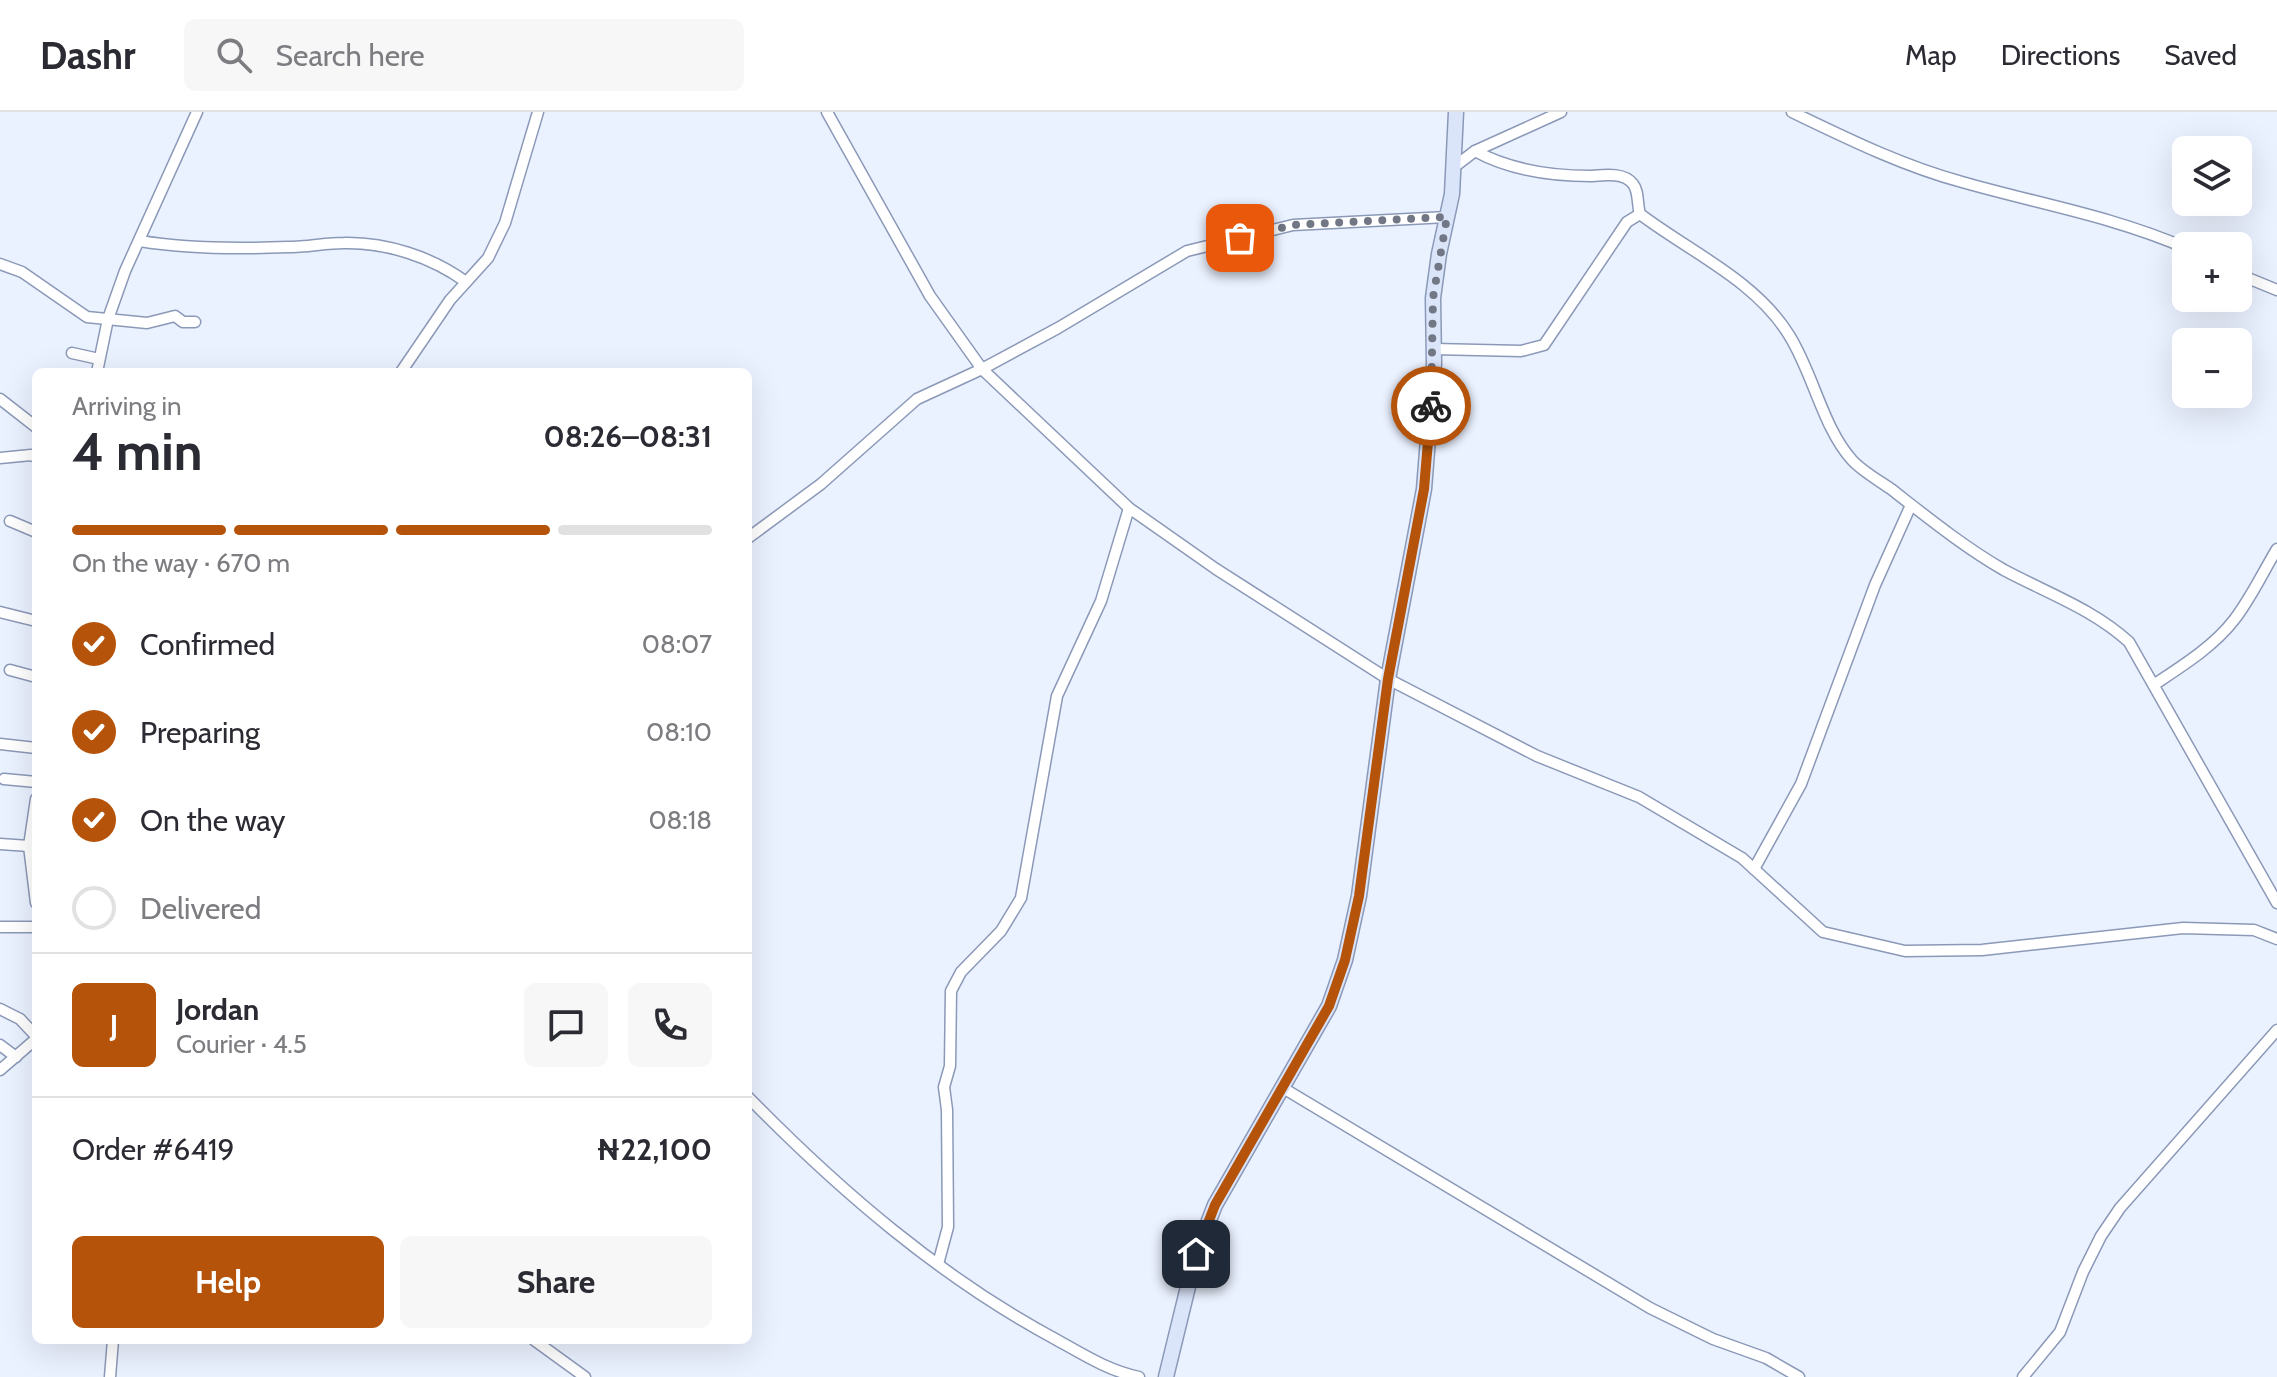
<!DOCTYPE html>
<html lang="en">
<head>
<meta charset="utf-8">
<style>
	:root { --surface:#fff; --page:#f7f7f7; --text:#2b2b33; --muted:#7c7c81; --line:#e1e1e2; --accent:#b45309 }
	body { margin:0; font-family:Cabin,sans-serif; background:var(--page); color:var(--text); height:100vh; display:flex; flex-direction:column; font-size:30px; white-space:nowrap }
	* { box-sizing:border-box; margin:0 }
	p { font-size:26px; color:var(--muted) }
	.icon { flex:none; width:44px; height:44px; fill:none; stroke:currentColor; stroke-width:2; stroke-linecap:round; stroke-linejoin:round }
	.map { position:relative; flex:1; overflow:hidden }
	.sheet { position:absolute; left:32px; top:256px; width:720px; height:976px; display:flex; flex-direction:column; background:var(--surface); border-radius:12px; box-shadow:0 8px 32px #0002 }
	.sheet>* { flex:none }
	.buttons { position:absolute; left:2172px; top:24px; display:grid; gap:16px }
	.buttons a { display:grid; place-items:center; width:80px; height:80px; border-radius:12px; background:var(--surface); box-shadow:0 8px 32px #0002; font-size:40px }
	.pin { position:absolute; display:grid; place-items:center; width:68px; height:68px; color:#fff; margin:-34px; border-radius:16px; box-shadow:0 4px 12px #0006 }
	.courier { position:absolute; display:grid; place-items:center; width:80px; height:80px; margin:-40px; border:6px solid #b45309; border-radius:50%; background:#fff; color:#222; box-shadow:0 2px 10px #0007 }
	.head em { font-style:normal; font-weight:700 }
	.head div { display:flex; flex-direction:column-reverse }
	.head { display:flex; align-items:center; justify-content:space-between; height:136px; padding:0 40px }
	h1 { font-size:52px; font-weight:700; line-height:60px }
	.bar { display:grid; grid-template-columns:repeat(4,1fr); gap:12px 8px; align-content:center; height:96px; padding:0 40px }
	.bar i { height:10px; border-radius:6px; background:var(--line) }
	.bar .selected { background:var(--accent) }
	.bar p { grid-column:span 4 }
	.line { display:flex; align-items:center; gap:20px; padding:0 40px; border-top:2px solid var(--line) }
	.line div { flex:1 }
	.round { display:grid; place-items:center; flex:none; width:84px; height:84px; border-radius:12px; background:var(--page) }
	ol { padding:0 40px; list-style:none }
	li { display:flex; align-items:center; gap:24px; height:88px }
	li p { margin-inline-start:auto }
	li .icon { padding:8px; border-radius:50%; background:var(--accent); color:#fff; stroke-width:4 }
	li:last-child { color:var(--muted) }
	li i { width:44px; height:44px; border:4px solid var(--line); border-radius:50% }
	.button { display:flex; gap:16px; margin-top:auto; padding:16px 40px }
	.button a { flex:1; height:92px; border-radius:12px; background:var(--accent); color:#fff; font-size:32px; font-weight:700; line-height:92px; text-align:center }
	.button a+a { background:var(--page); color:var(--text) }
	header { display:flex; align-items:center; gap:48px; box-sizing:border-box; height:112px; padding:0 40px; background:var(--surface); border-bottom:2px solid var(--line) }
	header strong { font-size:38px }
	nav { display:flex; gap:44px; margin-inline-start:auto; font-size:28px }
	.search { width:560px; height:72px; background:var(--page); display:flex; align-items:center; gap:20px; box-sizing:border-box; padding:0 28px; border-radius:12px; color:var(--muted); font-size:30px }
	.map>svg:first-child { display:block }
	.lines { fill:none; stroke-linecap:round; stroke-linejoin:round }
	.street-casing { stroke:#8b99b8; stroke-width:13 }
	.secondary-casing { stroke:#8b99b8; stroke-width:17 }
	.street { stroke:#fff; stroke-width:10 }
	.secondary { stroke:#dbe5fa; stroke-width:14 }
	.done { stroke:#717784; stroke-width:8; stroke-dasharray:0 14.4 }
	.route { stroke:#b45309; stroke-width:10 }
</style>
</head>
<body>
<header>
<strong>Dashr</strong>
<div class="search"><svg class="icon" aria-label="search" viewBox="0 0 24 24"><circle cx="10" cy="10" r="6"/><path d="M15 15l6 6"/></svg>Search here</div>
<nav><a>Map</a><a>Directions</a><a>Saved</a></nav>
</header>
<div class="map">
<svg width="2277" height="1265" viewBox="0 0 2277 1265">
	<rect width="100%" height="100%" fill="#ebf2ff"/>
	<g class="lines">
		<g class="street-casing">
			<g id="street">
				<polyline points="827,0 930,184 982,257 1129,396 1216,457 1388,567 1537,644 1639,685 1742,746 1823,820 1905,839 1982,838 2183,816 2254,818 2277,827"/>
				<path d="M 1792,0 C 1848,27 1903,54 1962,70 C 2039,92 2112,104 2186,136"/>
				<path d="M 1475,39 C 1510,58 1552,64 1591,64 C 1604,63 1624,60 1633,72 C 1639,79 1637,93 1640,102 C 1690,140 1755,168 1789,223 C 1813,261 1823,316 1852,348 C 1862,359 1878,368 1891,377 C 1927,405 1964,435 2004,458 C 2047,481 2093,497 2129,530 L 2277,791"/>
				<polyline points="1454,55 1475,39 1561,0"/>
				<path d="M 140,129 C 188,137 239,137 288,135 C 307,135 326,131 344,131 C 386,130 432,145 466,170"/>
				<polyline points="0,152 22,160 87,205 147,211 175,204 183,210 195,210"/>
				<polyline points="2238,162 2277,178"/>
				<polyline points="1434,237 1521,239 1544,233 1627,110 1640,102"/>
				<polyline points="72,241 99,247"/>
				<polyline points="97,260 108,207 125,159 197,0"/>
				<polyline points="401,260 450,188 488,146 505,111 538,0"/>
				<polyline points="0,287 36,315"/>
				<polyline points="0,346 31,343 36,345"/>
				<polyline points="10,409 36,420"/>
				<polyline points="748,426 821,372 917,287 982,257 1058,216 1187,139 1293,113 1447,105"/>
				<polyline points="0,500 36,509"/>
				<polyline points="10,558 36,565"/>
				<path d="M 2155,572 C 2182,554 2213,535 2234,508 C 2251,486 2263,460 2277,437"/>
				<polyline points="0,632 36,636"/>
				<polyline points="4,667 36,670"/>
				<polyline points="36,687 29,734 36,791"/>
				<polyline points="0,732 29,734"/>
				<polyline points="1754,757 1801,672 1875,473 1911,393"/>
				<polyline points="0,815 36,815"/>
				<polyline points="0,897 20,907 36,924"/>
				<polyline points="0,933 16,945"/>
				<polyline points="0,958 36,927"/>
				<polyline points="1283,976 1650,1196 1713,1227 1766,1246 1799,1265"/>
				<path d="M 748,985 C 839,1078 941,1166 1057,1228 C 1084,1243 1109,1259 1139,1265"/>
				<polyline points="938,1152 948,1115 947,998 944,975 950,954 951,879 961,860 1001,819 1021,786 1057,584 1101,489 1129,396"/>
				<polyline points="534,1228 585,1265"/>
				<polyline points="110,1265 113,1228"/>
				<polyline points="2023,1265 2060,1220 2083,1160 2101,1124 2120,1096 2277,918"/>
			</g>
		</g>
		<g class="secondary-casing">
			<polyline id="secondary" points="1166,1265 1196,1142 1215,1093 1329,894 1345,848 1359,784 1388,567 1424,377 1434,252 1433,186 1439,142 1452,82 1456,0"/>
		</g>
		<use href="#street" class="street"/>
		<use href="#secondary" class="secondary"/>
	</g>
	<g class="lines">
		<polyline class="done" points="1240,126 1293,113 1447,105 1433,186 1431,294"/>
		<polyline class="route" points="1196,1142 1215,1093 1329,894 1345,848 1359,784 1388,567 1424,377 1431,294"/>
	</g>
</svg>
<div class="buttons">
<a><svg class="icon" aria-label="layers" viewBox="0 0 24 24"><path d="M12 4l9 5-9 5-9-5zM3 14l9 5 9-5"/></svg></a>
<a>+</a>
<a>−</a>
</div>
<div class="pin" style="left:1240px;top:126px;background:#ea580c"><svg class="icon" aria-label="bag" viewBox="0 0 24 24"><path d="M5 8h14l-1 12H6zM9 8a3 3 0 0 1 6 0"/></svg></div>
<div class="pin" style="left:1196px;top:1142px;background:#1f2937"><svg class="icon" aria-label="home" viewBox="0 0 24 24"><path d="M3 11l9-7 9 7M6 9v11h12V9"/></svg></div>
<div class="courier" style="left:1431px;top:294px"><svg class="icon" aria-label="bike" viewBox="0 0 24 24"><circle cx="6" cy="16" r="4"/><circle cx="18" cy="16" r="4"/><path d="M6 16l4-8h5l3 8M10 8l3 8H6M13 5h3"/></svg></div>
<section class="sheet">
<div class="head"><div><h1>4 min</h1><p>Arriving in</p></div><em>08:26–08:31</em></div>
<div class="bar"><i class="selected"></i><i class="selected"></i><i class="selected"></i><i></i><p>On the way · 670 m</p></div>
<ol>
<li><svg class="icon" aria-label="check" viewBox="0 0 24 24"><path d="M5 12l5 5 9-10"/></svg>Confirmed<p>08:07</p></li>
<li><svg class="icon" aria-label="check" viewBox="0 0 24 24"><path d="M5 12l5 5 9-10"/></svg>Preparing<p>08:10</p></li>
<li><svg class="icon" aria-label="check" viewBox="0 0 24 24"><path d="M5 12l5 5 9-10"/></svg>On the way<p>08:18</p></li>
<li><i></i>Delivered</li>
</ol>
<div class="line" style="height:144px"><b class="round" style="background:var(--accent);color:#fff">J</b><div><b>Jordan</b><p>Courier · 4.5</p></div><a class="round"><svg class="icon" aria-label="chat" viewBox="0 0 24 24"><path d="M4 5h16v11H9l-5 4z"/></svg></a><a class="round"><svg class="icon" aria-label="phone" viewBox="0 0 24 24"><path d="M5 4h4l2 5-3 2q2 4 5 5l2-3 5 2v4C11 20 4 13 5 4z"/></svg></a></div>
<div class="line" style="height:104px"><div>Order #6419</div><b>₦22,100</b></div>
<div class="button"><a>Help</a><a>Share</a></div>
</section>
</div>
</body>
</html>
